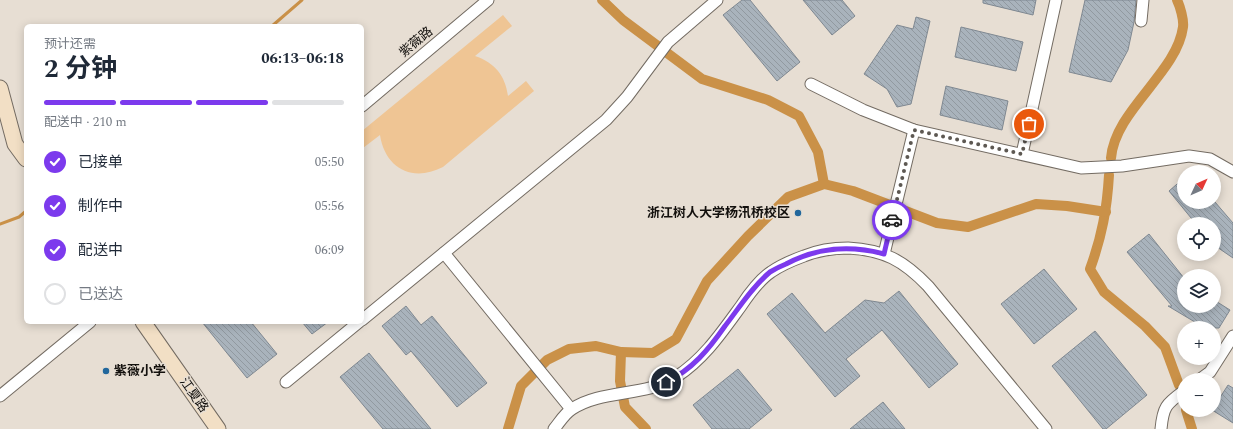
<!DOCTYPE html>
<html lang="zh">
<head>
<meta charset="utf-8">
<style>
	:root { --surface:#fff; --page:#f2f2f3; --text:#1f2937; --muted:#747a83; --line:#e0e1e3; --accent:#7c3aed }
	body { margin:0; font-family:Spectral,"Noto Sans SC",serif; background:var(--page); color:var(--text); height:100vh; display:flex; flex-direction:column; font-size:15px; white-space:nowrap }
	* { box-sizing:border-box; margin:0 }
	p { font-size:13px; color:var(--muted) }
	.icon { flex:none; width:22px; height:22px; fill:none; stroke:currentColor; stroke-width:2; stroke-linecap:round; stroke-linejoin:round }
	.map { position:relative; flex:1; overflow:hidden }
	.drawer { position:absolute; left:24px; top:24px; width:340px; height:300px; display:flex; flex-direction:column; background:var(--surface); border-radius:6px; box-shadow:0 2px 10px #0003 }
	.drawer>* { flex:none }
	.needle { width:26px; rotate:46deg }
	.tools { position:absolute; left:1177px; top:165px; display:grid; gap:8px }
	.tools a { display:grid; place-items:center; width:44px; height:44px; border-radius:50%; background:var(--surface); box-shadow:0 2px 10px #0003; font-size:20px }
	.pin { position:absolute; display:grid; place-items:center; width:34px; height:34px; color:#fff; margin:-17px; border:2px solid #fff; border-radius:50%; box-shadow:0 1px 4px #0007 }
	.courier { position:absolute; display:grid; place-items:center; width:40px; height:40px; margin:-20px; border:3px solid #7c3aed; border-radius:50%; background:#fff; color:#222; box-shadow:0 1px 5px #0007 }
	.overview em { font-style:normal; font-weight:700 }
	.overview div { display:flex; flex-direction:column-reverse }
	.overview { display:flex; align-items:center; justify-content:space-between; height:68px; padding:0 20px }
	h1 { font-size:26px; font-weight:700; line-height:30px }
	.bar { display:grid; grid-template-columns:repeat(4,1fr); gap:6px 4px; align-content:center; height:48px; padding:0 20px }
	.bar i { height:5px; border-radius:3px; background:var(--line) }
	.bar .active { background:var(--accent) }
	.bar p { grid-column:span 4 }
	ol { padding:0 20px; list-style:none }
	li { display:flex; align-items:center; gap:12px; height:44px }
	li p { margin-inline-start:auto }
	li .icon { padding:4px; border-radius:50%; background:var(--accent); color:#fff; stroke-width:4 }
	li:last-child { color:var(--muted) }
	li i { width:22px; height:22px; border:2px solid var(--line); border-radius:50% }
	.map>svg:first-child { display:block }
	.green { fill:#efc594 }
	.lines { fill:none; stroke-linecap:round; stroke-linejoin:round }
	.stream { stroke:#ca9148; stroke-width:3 }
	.canal { stroke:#ca9148; stroke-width:10 }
	.building { fill:url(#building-back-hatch); stroke:#7f8891 }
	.street-casing { stroke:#736b62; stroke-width:13 }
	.secondary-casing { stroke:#736b62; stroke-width:17 }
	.street { stroke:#fff; stroke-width:11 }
	.secondary { stroke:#f2dfc5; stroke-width:15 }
	.done { stroke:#5d5852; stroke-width:4; stroke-dasharray:0 7.2 }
	.route { stroke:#7c3aed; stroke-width:5 }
	.poi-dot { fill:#22679c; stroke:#e7ded3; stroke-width:1.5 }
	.labels { text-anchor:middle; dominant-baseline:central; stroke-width:3; stroke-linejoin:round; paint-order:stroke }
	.street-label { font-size:13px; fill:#13100d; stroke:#e7ded3 }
	.poi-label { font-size:13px; font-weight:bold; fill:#13100d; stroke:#e7ded3; text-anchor:end }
</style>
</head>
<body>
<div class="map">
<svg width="1233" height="429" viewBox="0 0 1233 429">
	<defs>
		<pattern id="building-back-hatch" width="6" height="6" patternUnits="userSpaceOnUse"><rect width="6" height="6" fill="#a9b3bc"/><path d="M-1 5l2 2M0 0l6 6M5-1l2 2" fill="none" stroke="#9199a0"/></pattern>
	</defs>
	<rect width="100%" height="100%" fill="#e7ded3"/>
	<path class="green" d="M 503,15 L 512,26 L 475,56 C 495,63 505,75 508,96 L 526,81 L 534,91 L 443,167 C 412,183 385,168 380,135 L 363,148 L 362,131 Z"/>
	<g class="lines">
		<g class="stream">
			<polyline points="272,26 302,0"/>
			<polyline points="0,224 19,217 26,211"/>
		</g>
		<g class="canal">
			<polyline points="602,0 623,20 702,79 768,100 799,116 818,152 824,184"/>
			<path d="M 1111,158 C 1115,110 1177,73 1183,27 C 1184,20 1180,6 1177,0"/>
			<path d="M 1109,175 C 1107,209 1102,236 1090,269 L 1104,292 L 1145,326 L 1165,347 L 1179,385"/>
			<polyline points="621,352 620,381 625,407 646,429"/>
			<polyline points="1184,401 1184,402"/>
			<polyline points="1186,410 1192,429"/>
			<polyline points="508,429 521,386 547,360 569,349 596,346 621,352 653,353 676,339 707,281 748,236 788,197 824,184 853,191 937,223 968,227 1036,204 1067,206 1106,212"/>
		</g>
	</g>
	<g class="building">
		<polygon points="742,0 750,0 800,62 777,81 723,15"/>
		<polygon points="803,0 842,0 855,16 832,35"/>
		<polygon points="983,0 1036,0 1033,15 983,3"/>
		<polygon points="1085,0 1136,0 1134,22 1128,50 1111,82 1069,72"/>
		<polygon points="916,17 930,21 911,104 897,107 887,89 864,74 897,25 913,29"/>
		<polygon points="961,27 1023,42 1016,71 955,57"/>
		<polygon points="946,86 1008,101 1002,130 940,115"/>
		<polygon points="1184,178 1184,202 1215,202 1233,223 1233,258 1214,245 1214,224 1196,224 1169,191"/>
		<polygon points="1149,234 1184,278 1184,306 1214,306 1214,300 1230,310 1219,328 1205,328 1168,306 1172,306 1127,252"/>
		<polygon points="1044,269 1077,309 1034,344 1001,304"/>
		<polygon points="899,291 958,364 929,388 882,330 846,359 860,376 835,397 767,314 792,293 825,333 865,300 884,303"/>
		<polygon points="406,306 421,325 432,316 487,383 457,407 411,351 406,355 382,326"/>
		<polygon points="202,322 251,322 277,354 247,378"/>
		<polygon points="302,322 328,322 312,334"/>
		<polygon points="1095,331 1147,395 1106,429 1103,429 1052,366"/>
		<polygon points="369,353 431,429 383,429 340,377"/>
		<polygon points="738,369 772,410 749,429 712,429 693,405"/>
		<polygon points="1228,385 1233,388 1233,423 1212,410"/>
		<polygon points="883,402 905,429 850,429"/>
	</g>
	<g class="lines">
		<g class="street-casing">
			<g id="street">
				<polyline points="1141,21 1143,0"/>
				<polyline points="811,84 863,110 914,130 1081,168 1122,166 1189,156 1210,159 1233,172"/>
				<polyline points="362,106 488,0"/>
				<polyline points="1022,154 1056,0"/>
				<polyline points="444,253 571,409"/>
				<polyline points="884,254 914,130"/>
				<polyline points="362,320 606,120 627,97 668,42 717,0"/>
				<polyline points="1199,380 1210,372 1233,336"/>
				<polyline points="286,382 359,322"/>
				<polyline points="0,396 90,322"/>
				<path d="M 554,429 C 559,423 565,413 572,409 C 602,389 646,397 676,377 C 704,359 722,332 741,306 C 749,294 759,280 771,272 C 781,265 793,260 804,256 C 819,250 832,248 848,248 C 884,250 903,260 928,286 L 1046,429"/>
				<path d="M 1161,429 C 1163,407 1166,404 1184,391"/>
			</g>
		</g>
		<g class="secondary-casing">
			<g id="secondary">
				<polyline points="0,88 15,144 26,159"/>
				<polyline points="143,322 218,429"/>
			</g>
		</g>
		<use href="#street" class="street"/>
		<use href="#secondary" class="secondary"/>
	</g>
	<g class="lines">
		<polyline class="done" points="892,220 914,130 1022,154 1029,124"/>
		<path class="route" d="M 666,382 C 692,370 709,349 725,326 C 739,308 752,287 770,272 C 775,269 781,266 786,264 C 818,247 850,245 884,254 L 892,220"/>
	</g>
	<g class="poi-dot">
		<circle cx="798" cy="213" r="4"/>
		<circle cx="106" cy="371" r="4"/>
	</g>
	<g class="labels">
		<g class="street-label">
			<text transform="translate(416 42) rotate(-40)">紫薇路</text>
			<text transform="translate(194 395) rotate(55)">江夏路</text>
		</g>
		<g class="poi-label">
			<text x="790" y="213">浙江树人大学杨汛桥校区</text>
			<text x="114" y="371" text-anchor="start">紫薇小学</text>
		</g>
	</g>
</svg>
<div class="tools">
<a><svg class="needle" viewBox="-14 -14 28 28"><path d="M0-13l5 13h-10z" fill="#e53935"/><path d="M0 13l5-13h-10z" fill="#747a83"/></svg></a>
<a><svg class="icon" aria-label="locate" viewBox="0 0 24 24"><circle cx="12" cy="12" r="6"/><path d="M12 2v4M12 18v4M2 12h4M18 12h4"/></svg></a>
<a><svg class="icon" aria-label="layers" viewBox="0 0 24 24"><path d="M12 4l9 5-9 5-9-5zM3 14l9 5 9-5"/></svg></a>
<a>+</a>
<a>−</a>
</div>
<div class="pin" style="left:1029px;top:124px;background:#ea580c"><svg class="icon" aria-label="bag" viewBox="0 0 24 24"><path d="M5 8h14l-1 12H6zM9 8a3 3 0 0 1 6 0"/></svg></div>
<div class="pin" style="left:666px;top:382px;background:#1f2937"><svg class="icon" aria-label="home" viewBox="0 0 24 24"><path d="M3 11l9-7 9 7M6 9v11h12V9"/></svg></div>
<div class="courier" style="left:892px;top:220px"><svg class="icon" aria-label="car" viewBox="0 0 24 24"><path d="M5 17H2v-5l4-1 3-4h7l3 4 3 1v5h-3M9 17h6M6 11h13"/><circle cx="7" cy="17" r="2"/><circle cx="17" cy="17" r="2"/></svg></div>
<section class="drawer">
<div class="overview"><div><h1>2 分钟</h1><p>预计还需</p></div><em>06:13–06:18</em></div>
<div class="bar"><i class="active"></i><i class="active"></i><i class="active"></i><i></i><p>配送中 · 210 m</p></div>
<ol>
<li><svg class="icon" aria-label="check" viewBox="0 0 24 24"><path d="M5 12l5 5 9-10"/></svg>已接单<p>05:50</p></li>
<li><svg class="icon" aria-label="check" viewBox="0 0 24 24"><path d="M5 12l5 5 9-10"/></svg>制作中<p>05:56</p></li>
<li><svg class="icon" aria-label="check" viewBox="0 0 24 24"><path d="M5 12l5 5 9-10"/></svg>配送中<p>06:09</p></li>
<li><i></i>已送达</li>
</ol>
</section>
</div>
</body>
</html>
